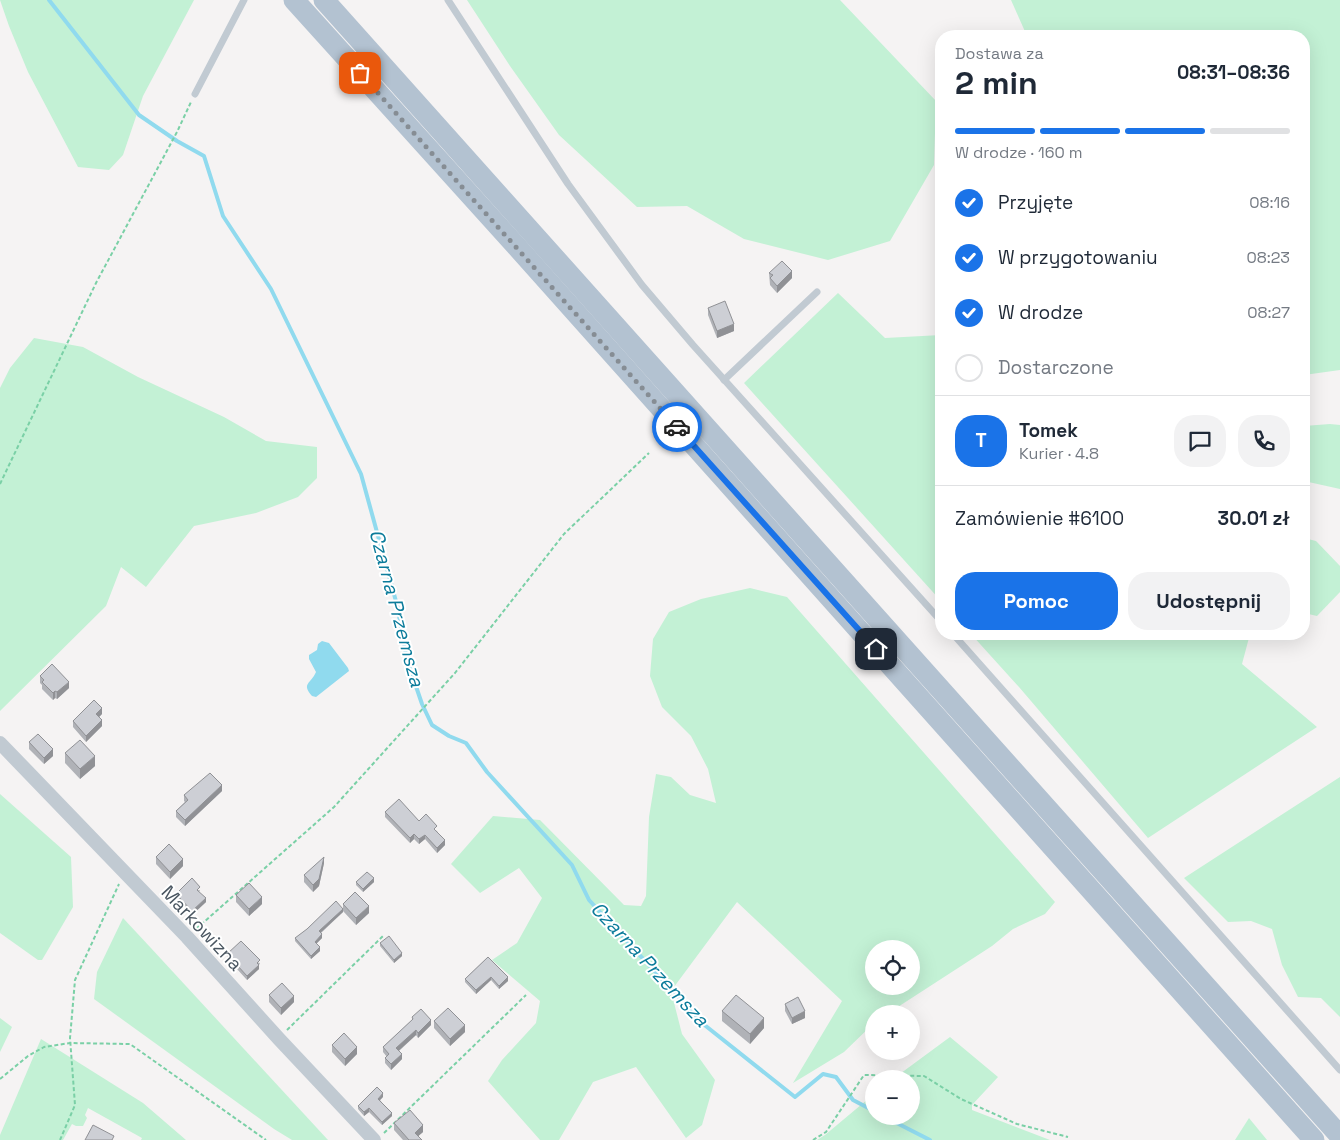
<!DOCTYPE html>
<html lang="pl">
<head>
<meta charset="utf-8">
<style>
	:root { --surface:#fff; --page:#f2f2f3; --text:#1f2937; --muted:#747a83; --line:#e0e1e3; --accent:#1a73e8 }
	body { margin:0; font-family:"Space Grotesk",sans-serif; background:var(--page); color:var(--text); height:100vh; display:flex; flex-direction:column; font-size:19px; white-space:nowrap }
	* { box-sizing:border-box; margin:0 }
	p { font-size:16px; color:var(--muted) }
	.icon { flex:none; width:28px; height:28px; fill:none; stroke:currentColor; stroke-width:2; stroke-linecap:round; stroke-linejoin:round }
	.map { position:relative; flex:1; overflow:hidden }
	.details { position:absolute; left:935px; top:30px; width:375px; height:610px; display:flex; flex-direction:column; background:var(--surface); border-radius:20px; box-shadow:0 5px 20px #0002 }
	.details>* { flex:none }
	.fabs { position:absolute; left:865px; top:940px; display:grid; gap:10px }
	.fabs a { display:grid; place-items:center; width:55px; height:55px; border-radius:50%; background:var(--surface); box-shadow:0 5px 20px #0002; font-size:25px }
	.pin { position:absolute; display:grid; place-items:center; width:42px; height:42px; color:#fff; margin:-21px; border-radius:10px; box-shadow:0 2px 8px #0006 }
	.courier { position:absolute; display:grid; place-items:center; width:50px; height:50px; margin:-25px; border:4px solid #1a73e8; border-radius:50%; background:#fff; color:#222; box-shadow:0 1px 6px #0007 }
	.overview em { font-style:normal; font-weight:600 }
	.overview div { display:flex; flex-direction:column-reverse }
	.overview { display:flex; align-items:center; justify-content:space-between; height:85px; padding:0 20px }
	h1 { font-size:32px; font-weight:600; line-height:38px }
	.bar { display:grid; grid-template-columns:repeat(4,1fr); gap:8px 5px; align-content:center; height:60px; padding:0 20px }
	.bar i { height:6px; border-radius:4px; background:var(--line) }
	.bar .active { background:var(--accent) }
	.bar p { grid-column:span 4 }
	.line { display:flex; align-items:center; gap:12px; padding:0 20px; border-top:1px solid var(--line) }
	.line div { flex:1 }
	.round { display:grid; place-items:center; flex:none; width:52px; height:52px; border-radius:20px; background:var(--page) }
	ol { padding:0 20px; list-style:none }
	li { display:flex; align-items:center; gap:15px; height:55px }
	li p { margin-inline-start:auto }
	li .icon { padding:5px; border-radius:50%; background:var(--accent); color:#fff; stroke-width:4 }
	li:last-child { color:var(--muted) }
	li i { width:28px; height:28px; border:2px solid var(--line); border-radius:50% }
	.primary-button { display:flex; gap:10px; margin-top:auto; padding:10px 20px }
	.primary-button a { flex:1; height:58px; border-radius:20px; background:var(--accent); color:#fff; font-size:20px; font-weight:600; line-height:58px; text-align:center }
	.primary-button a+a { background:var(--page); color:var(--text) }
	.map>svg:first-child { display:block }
	.green { fill:#c3f1d5; fill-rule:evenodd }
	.water { fill:#90daee }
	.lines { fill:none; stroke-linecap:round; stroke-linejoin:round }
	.stream { stroke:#90daee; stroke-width:4 }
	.path { stroke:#7ad0a6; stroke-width:2; stroke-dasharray:4 2.5; stroke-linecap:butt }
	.lane { stroke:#c1cad2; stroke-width:7 }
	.street { stroke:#c1cad2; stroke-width:14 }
	.primary { stroke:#b3c2d1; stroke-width:21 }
	.wall { fill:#b0b2b7 }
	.shaded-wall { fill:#909195 }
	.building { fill:#cdcfd5; stroke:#909195 }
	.done { stroke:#868d94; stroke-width:5; stroke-dasharray:0 9 }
	.route { stroke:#1a73e8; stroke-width:6 }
	.labels { text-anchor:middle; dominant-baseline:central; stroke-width:4; stroke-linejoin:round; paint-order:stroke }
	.street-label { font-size:19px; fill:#4a5661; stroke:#fff }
	.water-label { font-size:20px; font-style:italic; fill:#0c7c9b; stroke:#fff }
</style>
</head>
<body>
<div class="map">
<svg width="1340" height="1140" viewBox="0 0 1340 1140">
	<rect width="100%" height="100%" fill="#f5f3f3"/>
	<g class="green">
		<polygon points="0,0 194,0 143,96 123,155 109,170 78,167 28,72 9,26"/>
		<polygon points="467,0 840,0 936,101 934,165 890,241 828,260 744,239 687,206 637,207 559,135 510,66"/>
		<polygon points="1011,0 1340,0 1340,370 1304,375 1304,36 1027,36"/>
		<polygon points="838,293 885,338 941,335 941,601 744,383"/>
		<polygon points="34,338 83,347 138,377 224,417 266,441 317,447 317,478 298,497 256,513 194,526 146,587 121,567 106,606 0,711 0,388 10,368"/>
		<polygon points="1330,424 1340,425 1340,489 1304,481 1304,426"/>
		<polygon points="1304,538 1316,541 1340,566 1340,592 1317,616 1304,613"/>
		<path d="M 750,588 L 787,597 L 1055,902 L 1045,914 L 1013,929 L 992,946 L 887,1014 L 874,1014 L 874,1023 L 844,1052 L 793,1083 L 842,1001 L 737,902 L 671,991 L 682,1034 L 715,1080 L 702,1125 L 686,1138 L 636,1067 L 593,1082 L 559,1140 L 540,1140 L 488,1081 L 502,1060 L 536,1023 L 540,1001 L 492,960 L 517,943 L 542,898 L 519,868 L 480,893 L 451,864 L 493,816 L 540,820 L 624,905 L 641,906 L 646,896 L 649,817 L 656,774 L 671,777 L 690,795 L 716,803 L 708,769 L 691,736 L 662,707 L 650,676 L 653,639 L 669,612 L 701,599 ZM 874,949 L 911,949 L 911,986 L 874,986 Z"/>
		<polygon points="971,634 1250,634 1242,664 1317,727 1148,838 1019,687"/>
		<polygon points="1340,777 1340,1017 1321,998 1298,997 1282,965 1272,929 1251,921 1228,922 1184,878"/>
		<polygon points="0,794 71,857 73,907 42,960 38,960 0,933"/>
		<polygon points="123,918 150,947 328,1140 292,1140 274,1129 94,999 97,972"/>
		<polygon points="0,1018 12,1027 0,1052"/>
		<polygon points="950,1037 998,1077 972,1105 972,1110 1050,1140 817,1140 825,1135 874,1094 874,1116 911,1116 911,1079 893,1079"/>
		<polygon points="41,1039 143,1103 186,1140 141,1140 142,1138 88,1108 85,1115 87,1118 83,1126 76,1126 72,1124 63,1140 0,1140 0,1135"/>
		<polygon points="1249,1118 1267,1140 1235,1140"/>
	</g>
	<path class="water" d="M 322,641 L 329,643 L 348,668 L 349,671 L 316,697 L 312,696 C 301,683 311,684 316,672 L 309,659 L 309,655 L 317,650 L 318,644 Z"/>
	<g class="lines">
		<g class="stream">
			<polyline points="49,0 139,115 177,141 204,156 223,216 271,289 361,474 397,605 407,660 422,704 432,725 449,736 466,743 487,772 572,865 589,900 702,1023 795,1097 823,1074 836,1077 853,1100 874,1111"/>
			<polyline points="883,1116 930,1140"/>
		</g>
		<g class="path">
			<polyline points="0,484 96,283 177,132 191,102"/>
			<polyline points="196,929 334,807 455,673 564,534 649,453"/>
			<polyline points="287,1030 383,936"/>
			<polyline points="0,1079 28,1056 44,1047 70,1043 130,1044 266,1140"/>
			<polyline points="384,1133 526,995"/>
			<polyline points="60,1140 75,1105 70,1038 75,980 119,884"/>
			<polyline points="813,1140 826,1132 864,1075 924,1076 961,1099 1017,1124 1068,1137"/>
		</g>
		<g class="lane">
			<polyline points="448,0 568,184 642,285 693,345 941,621"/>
			<polyline points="195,94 244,0"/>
			<polyline points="724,380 817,292"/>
			<polyline points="953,634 1340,1070"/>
		</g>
		<polyline class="street" points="0,743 187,937 279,1039 374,1140"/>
		<g class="primary">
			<polyline points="294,0 518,248 1314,1140"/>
			<polyline points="324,0 1340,1136"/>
		</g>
	</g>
	<g class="wall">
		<polygon points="769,273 792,278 777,293 770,285"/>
		<polygon points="708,308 734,331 717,338 708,315"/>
		<polygon points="40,676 69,688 57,699 55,698 53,700 42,689 42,685 40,683"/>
		<polygon points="102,714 99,717 102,726 86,742 73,727 73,721"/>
		<polygon points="29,742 53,756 44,764 29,749"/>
		<polygon points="65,753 95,766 80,779 65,763"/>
		<polygon points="222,791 185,826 176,817 176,811 185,802 184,801 184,795"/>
		<polygon points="385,812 419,821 437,831 445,845 437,853 425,839 419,844 414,839 410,843 385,817"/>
		<polygon points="156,857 183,866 170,879 156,864"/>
		<polygon points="324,863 319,886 313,892 304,882 304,875"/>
		<polygon points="356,882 374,882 363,892 356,885"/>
		<polygon points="200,890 199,892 206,902 192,915 176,898 176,894"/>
		<polygon points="236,895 262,904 249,916 236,902"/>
		<polygon points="343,904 369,913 356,925 343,911 343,912 321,933 322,938 316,944 320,951 311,959 295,941 295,938 343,908"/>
		<polygon points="380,943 402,956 394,963 380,946"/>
		<polygon points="227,954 260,963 259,965 259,969 247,980 227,958"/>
		<polygon points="488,957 508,981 499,989 491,980 476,994 465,982 465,979"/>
		<polygon points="269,995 294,1002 281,1015 269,1002"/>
		<polygon points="785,1004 805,1018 792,1024 785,1011"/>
		<polygon points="722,1011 764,1028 750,1044 722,1021"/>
		<polygon points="412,1017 431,1025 418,1038 416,1035 399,1051 402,1059 391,1070 385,1063 385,1058 387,1057 383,1052 383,1047 412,1020"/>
		<polygon points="434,1021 465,1032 450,1046 434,1028"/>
		<polygon points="332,1045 357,1054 345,1066 332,1052"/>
		<polygon points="383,1097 380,1100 392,1116 382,1125 369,1112 364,1116 358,1109 358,1106"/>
		<polygon points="394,1123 423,1132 418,1136 422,1140 403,1140 394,1130"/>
	</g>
	<g class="shaded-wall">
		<polygon points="792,271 792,278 777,293 777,286"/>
		<polygon points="734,324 734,331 717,338 717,331"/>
		<polygon points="69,682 69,688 57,699 57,692"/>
		<polygon points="55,691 55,698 53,700 53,693"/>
		<polygon points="102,708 102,714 96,720 96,714"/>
		<polygon points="102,720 102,726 86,742 86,736"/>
		<polygon points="53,749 53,756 44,764 44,758"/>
		<polygon points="95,756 95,766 80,779 80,769"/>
		<polygon points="222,785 222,791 185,826 185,820"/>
		<polygon points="414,834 414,839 410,843 410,838"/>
		<polygon points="425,835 425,839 419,844 419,839"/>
		<polygon points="445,840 445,845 437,853 437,848"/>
		<polygon points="324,857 324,863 319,886 313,892 313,885"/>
		<polygon points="183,859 183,866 170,879 170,872"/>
		<polygon points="374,878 374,882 363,892 363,889"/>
		<polygon points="262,897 262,904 249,916 249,909"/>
		<polygon points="206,898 206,902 192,915 192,911"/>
		<polygon points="369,906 369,913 356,925 356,918"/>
		<polygon points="343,909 343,912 319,934 319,931"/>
		<polygon points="322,934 322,938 315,945 315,942"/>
		<polygon points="320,947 320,951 311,959 311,956"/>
		<polygon points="402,953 402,956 394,963 394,960"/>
		<polygon points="259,965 259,969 247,980 247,976"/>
		<polygon points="491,977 491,980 476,994 476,990"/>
		<polygon points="508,977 508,981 499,989 499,986"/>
		<polygon points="294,996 294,1002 281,1015 281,1008"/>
		<polygon points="805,1011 805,1018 792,1024 792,1018"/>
		<polygon points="764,1018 764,1028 750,1044 750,1034"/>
		<polygon points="431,1020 431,1025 418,1038 418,1033"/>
		<polygon points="465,1025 465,1032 450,1046 450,1039"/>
		<polygon points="416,1030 416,1035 396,1053 396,1048"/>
		<polygon points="357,1047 357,1054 345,1066 345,1059"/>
		<polygon points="402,1054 402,1059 391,1070 391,1064"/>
		<polygon points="383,1093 383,1097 378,1102 378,1099"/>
		<polygon points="369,1108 369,1112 364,1116 364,1112"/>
		<polygon points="392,1113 392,1116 382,1125 382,1122"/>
		<polygon points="423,1125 423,1132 415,1139 415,1133"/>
	</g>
	<g class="building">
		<polygon points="782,261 792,271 777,286 770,278 773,275 769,273"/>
		<polygon points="725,301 734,324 717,331 708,308"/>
		<polygon points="52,664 69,682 57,692 55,691 53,693 42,682 44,680 40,676"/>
		<polygon points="94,700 102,708 96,714 102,720 86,736 73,721"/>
		<polygon points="38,734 53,749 44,758 29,742"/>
		<polygon points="80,740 95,756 80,769 65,753"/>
		<polygon points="210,773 222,785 185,820 176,811 188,800 184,795"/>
		<polygon points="399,799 419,821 426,814 437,826 434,829 445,840 437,848 425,835 419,839 414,834 410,838 385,812"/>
		<polygon points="169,844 183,859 170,872 156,857"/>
		<polygon points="324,857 319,879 313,885 304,875"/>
		<polygon points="367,872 374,878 363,889 356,882"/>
		<polygon points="192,878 200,887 197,890 206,898 192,911 176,894"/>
		<polygon points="249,883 262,897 249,909 236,895"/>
		<polygon points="355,892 369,906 356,918 343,904"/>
		<polygon points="336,901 343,909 319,931 322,934 315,942 320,947 311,956 295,938 307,929"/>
		<polygon points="389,936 402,953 394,960 380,943"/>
		<polygon points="241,941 260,960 257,963 259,965 247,976 227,954"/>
		<polygon points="488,957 508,977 499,986 491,977 476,990 465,979"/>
		<polygon points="282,983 294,996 281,1008 269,995"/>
		<polygon points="736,995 764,1018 750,1034 722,1011"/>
		<polygon points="798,997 805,1011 792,1018 785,1004"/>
		<polygon points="448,1008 465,1025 450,1039 434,1021"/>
		<polygon points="421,1009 431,1020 418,1033 416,1030 396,1048 402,1054 391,1064 385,1058 389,1054 383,1047 413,1019 412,1017"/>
		<polygon points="344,1033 357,1047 345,1059 332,1045"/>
		<polygon points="377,1087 383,1093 378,1099 392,1113 382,1122 369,1108 364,1112 358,1106"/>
		<polygon points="410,1110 423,1125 415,1133 422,1140 409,1140 394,1123"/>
		<polygon points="93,1125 114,1136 112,1140 85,1140"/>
	</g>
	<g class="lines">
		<polyline class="done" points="360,73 677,427"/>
		<polyline class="route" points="677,427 876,649"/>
	</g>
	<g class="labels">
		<g class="street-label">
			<text transform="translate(202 928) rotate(47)">Markowizna</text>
		</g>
		<g class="water-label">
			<text transform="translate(397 608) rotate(75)">Czarna Przemsza</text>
			<text transform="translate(650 964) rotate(47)">Czarna Przemsza</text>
		</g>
	</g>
</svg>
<div class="fabs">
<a><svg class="icon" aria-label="locate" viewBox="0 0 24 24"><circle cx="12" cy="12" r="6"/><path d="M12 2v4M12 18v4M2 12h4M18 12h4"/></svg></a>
<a>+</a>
<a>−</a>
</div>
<div class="pin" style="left:360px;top:73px;background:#ea580c"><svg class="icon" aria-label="bag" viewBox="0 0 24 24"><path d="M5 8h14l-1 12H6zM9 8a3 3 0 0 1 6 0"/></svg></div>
<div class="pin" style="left:876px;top:649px;background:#1f2937"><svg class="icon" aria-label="home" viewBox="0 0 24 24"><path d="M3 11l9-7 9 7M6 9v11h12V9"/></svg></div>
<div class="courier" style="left:677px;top:427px"><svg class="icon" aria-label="car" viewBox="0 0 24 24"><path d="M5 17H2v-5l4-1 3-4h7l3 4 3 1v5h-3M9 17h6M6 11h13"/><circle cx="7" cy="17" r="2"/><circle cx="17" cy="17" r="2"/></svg></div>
<section class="details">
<div class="overview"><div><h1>2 min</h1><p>Dostawa za</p></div><em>08:31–08:36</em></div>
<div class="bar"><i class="active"></i><i class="active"></i><i class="active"></i><i></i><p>W drodze · 160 m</p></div>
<ol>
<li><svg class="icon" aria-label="check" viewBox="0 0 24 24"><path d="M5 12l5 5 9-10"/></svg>Przyjęte<p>08:16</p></li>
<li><svg class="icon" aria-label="check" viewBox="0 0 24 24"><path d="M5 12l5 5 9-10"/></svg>W przygotowaniu<p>08:23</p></li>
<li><svg class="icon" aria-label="check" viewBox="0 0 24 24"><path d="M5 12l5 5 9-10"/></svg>W drodze<p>08:27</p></li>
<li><i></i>Dostarczone</li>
</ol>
<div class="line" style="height:90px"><b class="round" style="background:var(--accent);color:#fff">T</b><div><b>Tomek</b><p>Kurier · 4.8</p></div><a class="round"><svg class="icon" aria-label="chat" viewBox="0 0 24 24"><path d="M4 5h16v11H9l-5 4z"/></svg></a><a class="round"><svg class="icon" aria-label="phone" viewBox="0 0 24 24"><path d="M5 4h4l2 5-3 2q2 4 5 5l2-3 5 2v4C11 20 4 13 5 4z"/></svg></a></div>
<div class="line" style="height:65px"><div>Zamówienie #6100</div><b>30.01 zł</b></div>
<div class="primary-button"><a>Pomoc</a><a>Udostępnij</a></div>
</section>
</div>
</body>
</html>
